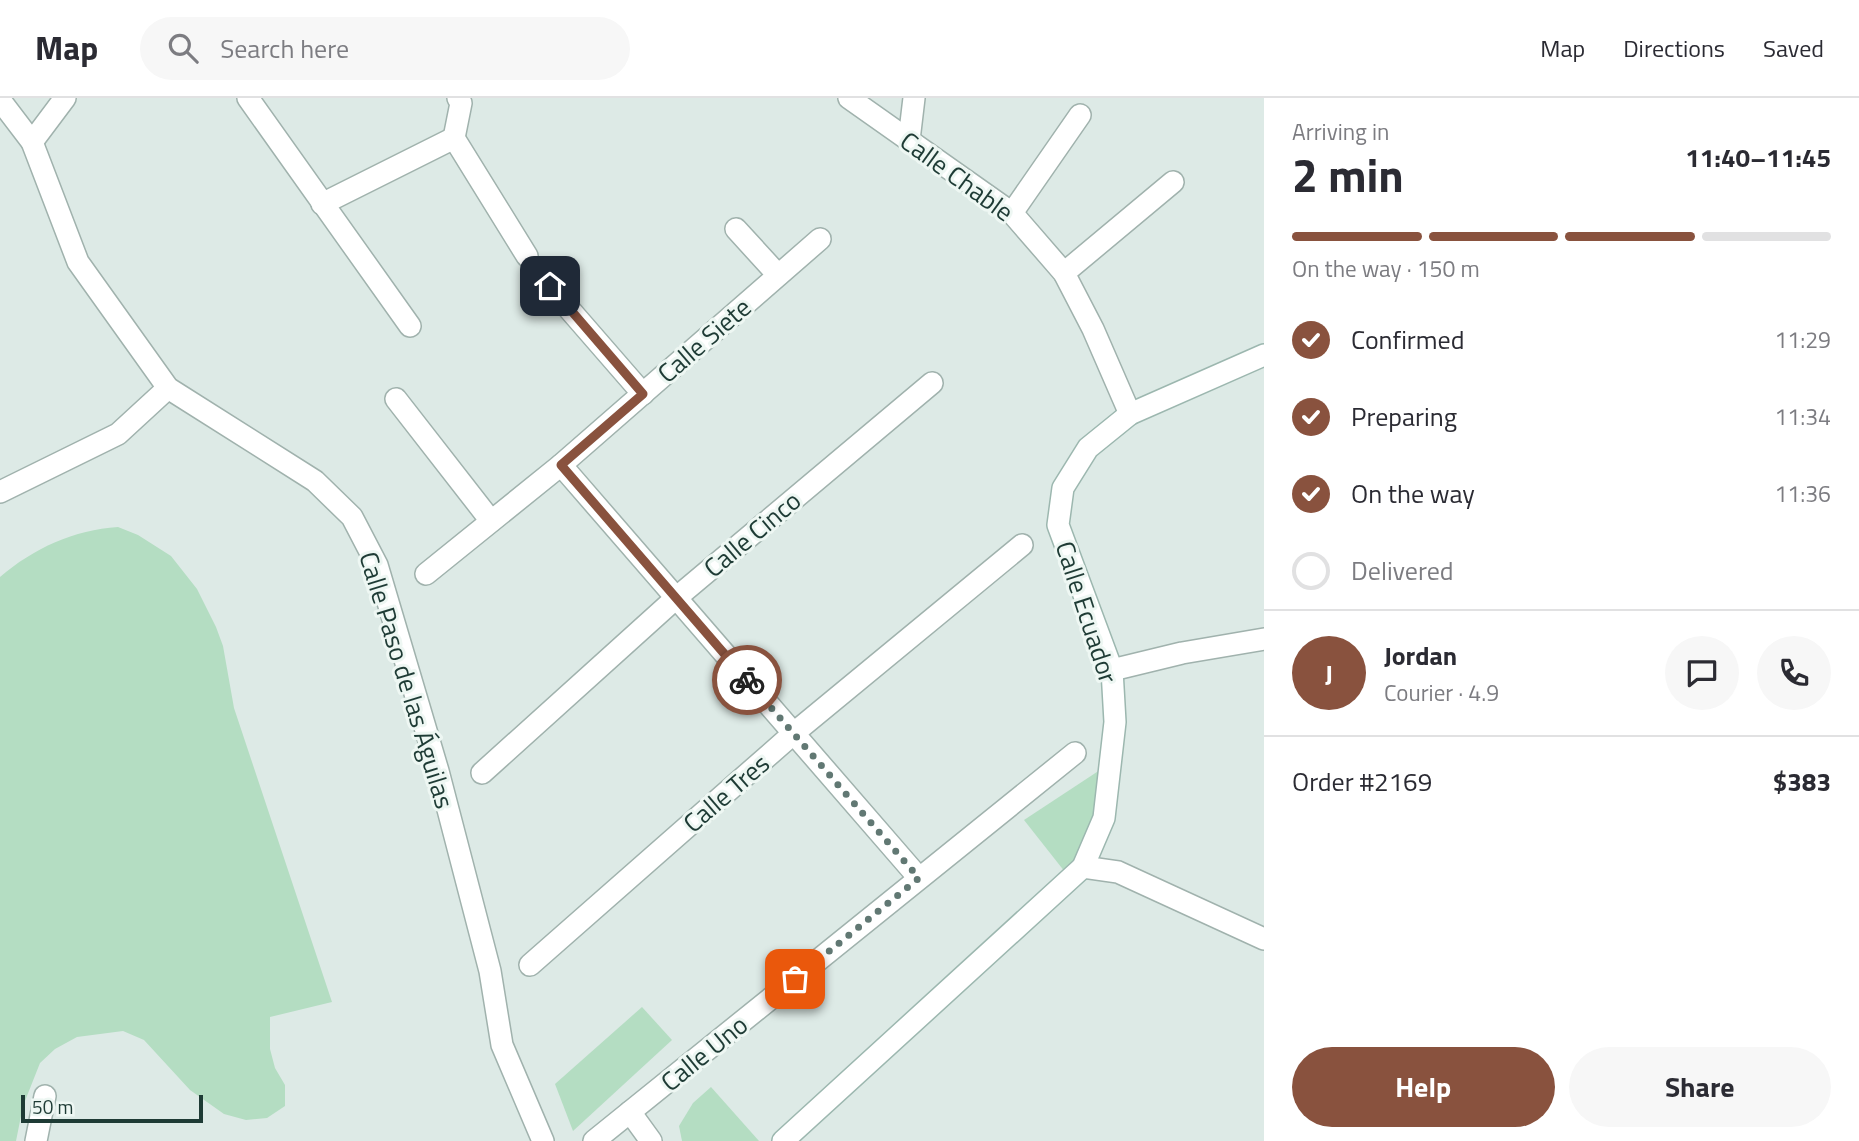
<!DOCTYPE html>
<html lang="en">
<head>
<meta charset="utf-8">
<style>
	:root { --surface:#fff; --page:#f7f7f7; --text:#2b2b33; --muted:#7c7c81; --line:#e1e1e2; --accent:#89523e }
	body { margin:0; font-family:"Titillium Web",sans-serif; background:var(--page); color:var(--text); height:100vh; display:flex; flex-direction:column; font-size:26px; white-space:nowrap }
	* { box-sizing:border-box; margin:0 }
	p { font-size:23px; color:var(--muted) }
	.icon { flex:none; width:38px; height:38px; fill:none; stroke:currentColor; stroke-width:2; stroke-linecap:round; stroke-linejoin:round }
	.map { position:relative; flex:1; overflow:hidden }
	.details { display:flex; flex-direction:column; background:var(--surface); width:595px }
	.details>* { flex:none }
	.scale { position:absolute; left:21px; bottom:18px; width:182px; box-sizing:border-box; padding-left:7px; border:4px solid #1e3b35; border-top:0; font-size:19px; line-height:24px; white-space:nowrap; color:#1e3b35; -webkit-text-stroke:5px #eef7f3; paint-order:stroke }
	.pin { position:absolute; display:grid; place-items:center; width:60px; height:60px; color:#fff; margin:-30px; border-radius:14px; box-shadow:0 4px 10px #0006 }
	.courier { position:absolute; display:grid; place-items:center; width:70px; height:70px; margin:-35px; border:5px solid #89523e; border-radius:50%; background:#fff; color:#222; box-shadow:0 2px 9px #0007 }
	.headline em { font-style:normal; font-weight:700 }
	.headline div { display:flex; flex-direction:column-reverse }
	.headline { display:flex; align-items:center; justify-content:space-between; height:119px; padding:0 28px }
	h1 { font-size:46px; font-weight:700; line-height:52px }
	.bar { display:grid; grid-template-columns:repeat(4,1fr); gap:10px 7px; align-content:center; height:84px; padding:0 28px }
	.bar i { height:9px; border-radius:5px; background:var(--line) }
	.bar .current { background:var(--accent) }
	.bar p { grid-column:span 4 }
	.line { display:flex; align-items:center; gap:18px; padding:0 28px; border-top:2px solid var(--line) }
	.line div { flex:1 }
	.round { display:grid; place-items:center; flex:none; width:74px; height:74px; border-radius:37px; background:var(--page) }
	ol { padding:0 28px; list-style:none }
	li { display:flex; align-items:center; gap:21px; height:77px }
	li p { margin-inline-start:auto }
	li .icon { padding:7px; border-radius:50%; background:var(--accent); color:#fff; stroke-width:4 }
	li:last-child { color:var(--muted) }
	li i { width:38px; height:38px; border:4px solid var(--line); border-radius:50% }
	.button { display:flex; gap:14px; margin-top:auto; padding:14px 28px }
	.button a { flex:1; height:80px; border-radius:42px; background:var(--accent); color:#fff; font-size:28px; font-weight:700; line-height:80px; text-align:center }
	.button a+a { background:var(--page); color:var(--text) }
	header { display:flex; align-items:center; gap:42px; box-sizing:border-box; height:98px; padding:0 35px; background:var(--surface); border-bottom:2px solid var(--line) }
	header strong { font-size:33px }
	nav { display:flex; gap:38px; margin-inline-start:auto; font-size:24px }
	.search { width:490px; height:63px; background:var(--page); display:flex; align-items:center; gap:18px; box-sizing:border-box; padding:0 24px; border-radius:38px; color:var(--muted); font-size:26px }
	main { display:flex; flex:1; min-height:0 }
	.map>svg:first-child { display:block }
	.green { fill:#b4ddc2 }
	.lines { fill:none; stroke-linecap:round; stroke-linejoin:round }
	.street-casing { stroke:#a0b2ad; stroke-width:24 }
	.secondary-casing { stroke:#9cb7af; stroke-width:24 }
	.street { stroke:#fff; stroke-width:21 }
	.secondary { stroke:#fff; stroke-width:21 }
	.done { stroke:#617873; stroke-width:7; stroke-dasharray:0 12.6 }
	.route { stroke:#89523e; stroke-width:9 }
	.labels { text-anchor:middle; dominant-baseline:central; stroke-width:6; stroke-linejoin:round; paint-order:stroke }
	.street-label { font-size:26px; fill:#1e3b35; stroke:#eef7f3 }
</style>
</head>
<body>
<header>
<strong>Map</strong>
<div class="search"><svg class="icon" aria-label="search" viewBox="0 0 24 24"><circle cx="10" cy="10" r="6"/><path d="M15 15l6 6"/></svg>Search here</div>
<nav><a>Map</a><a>Directions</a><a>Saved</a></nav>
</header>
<main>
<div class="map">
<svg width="1264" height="1043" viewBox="0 0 1264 1043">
	<rect width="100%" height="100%" fill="#ddeae6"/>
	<g class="green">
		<path d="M 118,429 L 138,437 L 171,458 L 197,491 L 216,529 L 223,548 L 234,610 L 332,904 L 270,919 L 270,951 L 275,970 L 285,987 L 285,1008 L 267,1020 L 246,1022 L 224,1016 L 190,992 L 144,942 L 123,933 L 77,939 L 55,951 L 40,965 L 23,1008 L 16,1043 L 0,1043 L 0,479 C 34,450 74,432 118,429 Z"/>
		<polygon points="1103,670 1098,722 1079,764 1065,774 1024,722"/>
		<polygon points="642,909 672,942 573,1033 555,986"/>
		<polygon points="711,989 759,1043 682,1043 679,1028 693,1005"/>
	</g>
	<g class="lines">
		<g class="street-casing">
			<g id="street">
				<polyline points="248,0 410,228"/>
				<polyline points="849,0 1012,115 1064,175 1093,231 1130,316"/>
				<polyline points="0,2 32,44 78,164 168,290 315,383 352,419 377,467 438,673 490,873 502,947 543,1043"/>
				<polyline points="454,40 527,158"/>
				<polyline points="454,40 461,5 458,0"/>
				<polyline points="909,42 914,0"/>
				<polyline points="32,44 65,0"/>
				<polyline points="322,106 454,40"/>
				<polyline points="1012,115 1080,17"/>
				<polyline points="736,131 778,177"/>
				<polyline points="1064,175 1173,84"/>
				<polyline points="550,189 643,296"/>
				<polyline points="396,301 491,423"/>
				<polyline points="561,367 919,780"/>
				<polyline points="0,394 118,336 168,290"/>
				<polyline points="426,476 561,367 820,141"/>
				<polyline points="1112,572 1182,555 1264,541"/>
				<polyline points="482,675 676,500 932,285"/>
				<polyline points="1083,769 1118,774 1264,841"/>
				<polyline points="530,867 794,635 1022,447"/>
				<polyline points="630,1014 651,1043"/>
				<polyline points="36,1043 45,998"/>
				<polyline points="594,1043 1075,655"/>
			</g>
		</g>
		<g class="secondary-casing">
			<polyline id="secondary" points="783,1043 1083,769 1104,720 1115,624 1112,572 1058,427 1063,390 1088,350 1130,316 1264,257"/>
		</g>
		<use href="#street" class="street"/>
		<use href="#secondary" class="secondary"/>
	</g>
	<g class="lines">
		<polyline class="done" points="747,582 919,780 795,881"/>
		<polyline class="route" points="550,188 643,296 561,367 747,582"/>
	</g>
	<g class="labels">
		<g class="street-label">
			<text transform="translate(957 78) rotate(36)">Calle Chable</text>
			<text transform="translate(704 242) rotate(-41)">Calle Siete</text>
			<text transform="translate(752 436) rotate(-40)">Calle Cinco</text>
			<text transform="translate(1087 514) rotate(72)">Calle Ecuador</text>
			<text transform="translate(407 582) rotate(73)">Calle Paso de las Águilas</text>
			<text transform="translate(726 695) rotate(-41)">Calle Tres</text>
			<text transform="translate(704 955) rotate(-39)">Calle Uno</text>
		</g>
	</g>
</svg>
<div class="scale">50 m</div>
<div class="pin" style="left:795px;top:881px;background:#ea580c"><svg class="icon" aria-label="bag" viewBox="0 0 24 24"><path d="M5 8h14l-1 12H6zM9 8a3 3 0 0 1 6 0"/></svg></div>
<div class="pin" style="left:550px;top:188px;background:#1f2937"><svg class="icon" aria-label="home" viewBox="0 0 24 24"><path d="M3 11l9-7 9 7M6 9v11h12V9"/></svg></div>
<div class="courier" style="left:747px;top:582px"><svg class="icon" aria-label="bike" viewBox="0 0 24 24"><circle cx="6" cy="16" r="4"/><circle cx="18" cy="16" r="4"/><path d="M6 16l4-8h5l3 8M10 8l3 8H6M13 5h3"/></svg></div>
</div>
<section class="details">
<div class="headline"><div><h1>2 min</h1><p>Arriving in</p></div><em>11:40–11:45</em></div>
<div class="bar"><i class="current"></i><i class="current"></i><i class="current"></i><i></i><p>On the way · 150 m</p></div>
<ol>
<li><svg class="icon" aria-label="check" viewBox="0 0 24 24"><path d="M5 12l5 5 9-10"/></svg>Confirmed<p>11:29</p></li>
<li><svg class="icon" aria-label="check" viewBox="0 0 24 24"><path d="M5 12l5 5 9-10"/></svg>Preparing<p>11:34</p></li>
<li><svg class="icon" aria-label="check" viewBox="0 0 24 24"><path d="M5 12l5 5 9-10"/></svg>On the way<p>11:36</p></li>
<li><i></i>Delivered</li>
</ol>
<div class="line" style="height:126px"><b class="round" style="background:var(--accent);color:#fff">J</b><div><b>Jordan</b><p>Courier · 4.9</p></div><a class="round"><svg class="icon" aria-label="chat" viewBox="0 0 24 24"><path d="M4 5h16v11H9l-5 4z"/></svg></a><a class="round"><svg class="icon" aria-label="phone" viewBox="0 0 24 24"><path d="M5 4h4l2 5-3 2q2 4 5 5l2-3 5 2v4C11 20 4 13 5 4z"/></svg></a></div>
<div class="line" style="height:91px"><div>Order #2169</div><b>$383</b></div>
<div class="button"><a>Help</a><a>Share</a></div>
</section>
</main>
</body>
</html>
